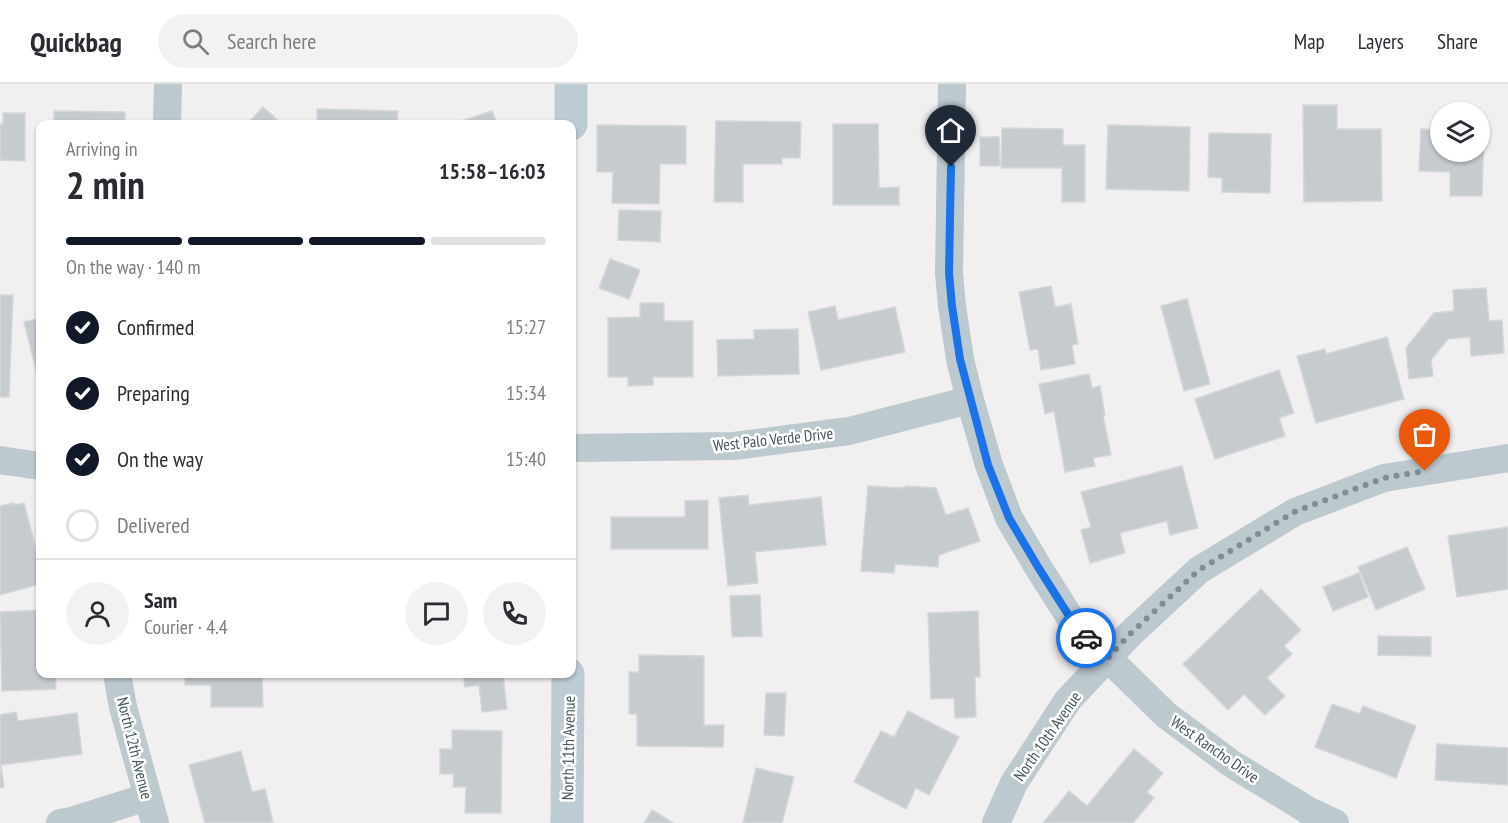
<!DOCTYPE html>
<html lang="en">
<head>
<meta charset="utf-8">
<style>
	:root { --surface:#fff; --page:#f2f2f3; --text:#2b2b33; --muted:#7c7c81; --line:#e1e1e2; --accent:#111827 }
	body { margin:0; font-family:"PT Sans Narrow",sans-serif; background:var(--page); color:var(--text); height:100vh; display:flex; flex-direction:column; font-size:22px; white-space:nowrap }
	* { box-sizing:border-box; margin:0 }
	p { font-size:20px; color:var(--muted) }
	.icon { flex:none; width:33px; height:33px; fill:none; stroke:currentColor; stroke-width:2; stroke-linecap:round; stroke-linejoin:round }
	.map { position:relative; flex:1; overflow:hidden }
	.side { position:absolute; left:36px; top:36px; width:540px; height:558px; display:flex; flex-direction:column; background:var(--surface); border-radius:12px; box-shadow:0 2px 4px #0004 }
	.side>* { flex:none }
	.buttons { position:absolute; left:1430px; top:18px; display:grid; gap:12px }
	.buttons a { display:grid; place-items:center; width:60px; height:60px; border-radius:50%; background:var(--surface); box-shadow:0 2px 4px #0004; font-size:30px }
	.pin { position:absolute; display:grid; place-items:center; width:51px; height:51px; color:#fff; margin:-62px -26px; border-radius:50% 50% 50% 0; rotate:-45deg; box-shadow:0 0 6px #0007 }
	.pin .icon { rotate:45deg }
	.courier { position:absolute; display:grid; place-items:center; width:60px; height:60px; margin:-30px; border:4px solid #1a73e8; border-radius:50%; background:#fff; color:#222; box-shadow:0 2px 8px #0007 }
	.headline em { font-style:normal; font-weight:700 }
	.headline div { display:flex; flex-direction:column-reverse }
	.headline { display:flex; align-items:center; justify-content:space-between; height:102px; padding:0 30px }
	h1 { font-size:39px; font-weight:700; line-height:45px }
	.bar { display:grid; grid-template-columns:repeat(4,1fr); gap:9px 6px; align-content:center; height:72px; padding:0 30px }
	.bar i { height:8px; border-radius:4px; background:var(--line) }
	.bar .selected { background:var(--accent) }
	.bar p { grid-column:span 4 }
	.line { display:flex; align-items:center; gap:15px; padding:0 30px; border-top:2px solid var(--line) }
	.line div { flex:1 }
	.round { display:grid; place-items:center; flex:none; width:63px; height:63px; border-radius:32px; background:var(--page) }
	ol { padding:0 30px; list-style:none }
	li { display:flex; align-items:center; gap:18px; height:66px }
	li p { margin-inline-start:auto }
	li .icon { padding:6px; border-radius:50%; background:var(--accent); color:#fff; stroke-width:4 }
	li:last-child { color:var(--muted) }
	li i { width:33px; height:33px; border:3px solid var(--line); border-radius:50% }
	header { display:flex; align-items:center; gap:36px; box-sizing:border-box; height:84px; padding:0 30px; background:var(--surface); border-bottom:2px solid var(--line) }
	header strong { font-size:28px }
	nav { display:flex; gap:33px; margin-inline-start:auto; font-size:21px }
	.search { width:420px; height:54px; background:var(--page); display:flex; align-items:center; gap:15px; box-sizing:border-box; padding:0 21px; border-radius:33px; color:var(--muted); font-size:22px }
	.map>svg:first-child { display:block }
	.building { fill:#c6cbcf; stroke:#d3d7db; stroke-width:1.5 }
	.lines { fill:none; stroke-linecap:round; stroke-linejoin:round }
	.street { stroke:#bcc9cf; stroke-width:28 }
	.secondary { stroke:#bccbd4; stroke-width:33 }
	.done { stroke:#828c91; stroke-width:6; stroke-dasharray:0 10.8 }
	.route { stroke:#1a73e8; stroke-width:8 }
	.labels { text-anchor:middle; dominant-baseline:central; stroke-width:5; stroke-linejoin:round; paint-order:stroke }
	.street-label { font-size:16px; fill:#46565e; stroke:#fff }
</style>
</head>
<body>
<header>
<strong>Quickbag</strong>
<div class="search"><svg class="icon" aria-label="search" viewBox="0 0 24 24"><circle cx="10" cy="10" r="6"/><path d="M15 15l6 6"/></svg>Search here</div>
<nav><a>Map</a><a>Layers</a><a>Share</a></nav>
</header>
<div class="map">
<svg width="1508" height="739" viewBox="0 0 1508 739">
	<rect width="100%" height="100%" fill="#f2eff0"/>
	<g class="building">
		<polygon points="1303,21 1337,21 1337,45 1381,45 1382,117 1304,118"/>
		<polygon points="263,23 282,40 252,40 249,38"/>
		<polygon points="317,25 398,27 397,40 317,40"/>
		<polygon points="54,27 125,28 125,40 54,40"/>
		<polygon points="492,27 497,40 452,40"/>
		<polygon points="3,29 25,29 25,77 0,76 0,40 3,40"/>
		<polygon points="716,37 801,38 800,74 782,74 782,80 743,80 743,118 714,118"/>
		<polygon points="833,40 878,40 879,104 899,103 899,121 833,121"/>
		<polygon points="597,41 686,42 686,80 660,80 659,120 612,119 613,88 597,88"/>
		<polygon points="1108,41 1190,43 1189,107 1106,105"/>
		<polygon points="1002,44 1063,45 1063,61 1085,61 1085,118 1062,118 1062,84 1001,84"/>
		<polygon points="1421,45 1440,46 1440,68 1479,68 1479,47 1484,47 1482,112 1450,112 1450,88 1419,87"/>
		<polygon points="1209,49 1271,50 1270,109 1222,108 1222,94 1208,93"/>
		<polygon points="980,53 999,53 1000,82 980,82"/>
		<polygon points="619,126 661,127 660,158 618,156"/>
		<polygon points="610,175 640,186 629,215 599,204"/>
		<polygon points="1051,202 1055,223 1071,220 1078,260 1072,261 1075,280 1041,286 1038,265 1030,266 1019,208"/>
		<polygon points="1486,204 1489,237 1502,236 1504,269 1471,272 1470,253 1448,255 1431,276 1433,292 1409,295 1406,264 1434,229 1454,227 1453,206"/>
		<polygon points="0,211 13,211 9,313 0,313"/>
		<polygon points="1187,215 1210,300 1184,307 1161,222"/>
		<polygon points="640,219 664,219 664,237 693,237 693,293 653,293 653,301 628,302 628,293 608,293 608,234 640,233"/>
		<polygon points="835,222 838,236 895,223 905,268 821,286 808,228"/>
		<polygon points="40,234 40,301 24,238"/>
		<polygon points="798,245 799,290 718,292 717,256 754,255 754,246"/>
		<polygon points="1387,253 1404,315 1316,339 1297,272 1325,265 1326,270"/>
		<polygon points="1279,286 1294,329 1279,334 1285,352 1215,375 1195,315"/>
		<polygon points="1089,290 1092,304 1100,302 1105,331 1103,331 1111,371 1093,374 1095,382 1065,388 1054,327 1045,330 1039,300"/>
		<polygon points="1182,382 1198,444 1170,451 1167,437 1120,449 1125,469 1090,479 1081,446 1091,443 1081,408"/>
		<polygon points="868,402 901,404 907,402 936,404 946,431 968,424 980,457 939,471 938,483 895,480 894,489 861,487"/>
		<polygon points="748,411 749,421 821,413 826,461 755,468 758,499 728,502 719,414"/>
		<polygon points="708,416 708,465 611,465 611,433 685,433 685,417"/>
		<polygon points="14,419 14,421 24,419 40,480 40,500 0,511 0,422"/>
		<polygon points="1508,443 1508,505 1457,513 1448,452"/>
		<polygon points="1407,463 1425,505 1376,526 1358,483"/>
		<polygon points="1359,489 1368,513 1333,527 1323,503"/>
		<polygon points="1261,505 1301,546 1284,562 1292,570 1267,594 1285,612 1265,631 1244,610 1228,626 1183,580"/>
		<polygon points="760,511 762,552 732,553 730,512"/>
		<polygon points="40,526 40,590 55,590 56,605 2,607 0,528"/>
		<polygon points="978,527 980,593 975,593 976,633 955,634 954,614 931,615 928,529"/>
		<polygon points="1378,552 1431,553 1431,572 1378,571"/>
		<polygon points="639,571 704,572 704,641 724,641 723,663 637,662 637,630 629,630 629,588 639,588"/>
		<polygon points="185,590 262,590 263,623 211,623 211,601 185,601"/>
		<polygon points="463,590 503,590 507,625 482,628 479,601 465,603"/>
		<polygon points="766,609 786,609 784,652 764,651"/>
		<polygon points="1332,620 1360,630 1363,622 1416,642 1396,694 1315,663"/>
		<polygon points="908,627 959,653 929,711 916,704 906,725 854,698 881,647 894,653"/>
		<polygon points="16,628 18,637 77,629 82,670 1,681 4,703 0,704 0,631"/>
		<polygon points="452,646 502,647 501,729 465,729 466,703 453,703 454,690 440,690 440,665 452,665"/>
		<polygon points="1437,660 1508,664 1508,701 1435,696"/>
		<polygon points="1134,665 1163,689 1147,708 1154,714 1133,739 1043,739 1069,707 1087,722"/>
		<polygon points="241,667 252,708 265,705 273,738 268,739 205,739 189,681"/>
		<polygon points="756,684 794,693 782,739 743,739"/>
		<polygon points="652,726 673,739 644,739"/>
	</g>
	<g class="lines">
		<g class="street">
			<polyline points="952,0 949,189 952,222 960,275 970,316 989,381 1009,434 1038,483 1076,543 1166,631 1232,680 1309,727 1335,739"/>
			<polyline points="167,40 168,0"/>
			<polyline points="572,364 734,362 849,347 970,316"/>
			<polyline points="0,376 40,382"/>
			<polyline points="117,590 123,623 155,739"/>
			<polyline points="60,739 71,737 147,713"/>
			<polyline points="996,739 1014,699 1068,616 1130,550 1199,486 1295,428 1384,394 1508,374"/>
		</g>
		<g class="secondary">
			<polyline points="571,40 571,0"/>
			<polyline points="567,739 568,590"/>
		</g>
	</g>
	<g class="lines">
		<polyline class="done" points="1086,554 1107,575 1130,550 1199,486 1294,428 1384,394 1425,387"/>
		<polyline class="route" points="951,83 949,189 952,222 960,275 988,381 1009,434 1038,483 1076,543 1086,554"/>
	</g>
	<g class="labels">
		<g class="street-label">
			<text transform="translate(773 355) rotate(-6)">West Palo Verde Drive</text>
			<text transform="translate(1047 652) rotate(-55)">North 10th Avenue</text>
			<text transform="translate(135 664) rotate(76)">North 12th Avenue</text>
			<text transform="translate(568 664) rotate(-89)">North 11th Avenue</text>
			<text transform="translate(1215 665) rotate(35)">West Rancho Drive</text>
		</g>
	</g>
</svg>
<div class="buttons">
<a><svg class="icon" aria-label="layers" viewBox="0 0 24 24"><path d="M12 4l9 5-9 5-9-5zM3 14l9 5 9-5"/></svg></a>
</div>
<div class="pin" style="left:1425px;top:387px;background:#ea580c"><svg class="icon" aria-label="bag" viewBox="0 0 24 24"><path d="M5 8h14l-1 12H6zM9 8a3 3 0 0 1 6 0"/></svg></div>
<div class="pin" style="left:951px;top:83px;background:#1f2937"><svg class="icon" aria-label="home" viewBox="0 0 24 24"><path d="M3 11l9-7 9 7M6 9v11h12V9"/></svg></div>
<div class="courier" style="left:1086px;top:554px"><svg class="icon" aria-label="car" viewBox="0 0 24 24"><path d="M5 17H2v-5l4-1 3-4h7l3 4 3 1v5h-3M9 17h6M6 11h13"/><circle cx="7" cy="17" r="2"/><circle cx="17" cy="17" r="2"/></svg></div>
<section class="side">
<div class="headline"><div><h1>2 min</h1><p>Arriving in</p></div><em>15:58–16:03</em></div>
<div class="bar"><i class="selected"></i><i class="selected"></i><i class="selected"></i><i></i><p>On the way · 140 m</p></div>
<ol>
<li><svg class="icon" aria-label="check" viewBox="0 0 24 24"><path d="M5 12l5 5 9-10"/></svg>Confirmed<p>15:27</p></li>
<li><svg class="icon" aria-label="check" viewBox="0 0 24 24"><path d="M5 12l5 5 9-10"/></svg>Preparing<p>15:34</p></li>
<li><svg class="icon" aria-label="check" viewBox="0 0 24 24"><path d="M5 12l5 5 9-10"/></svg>On the way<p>15:40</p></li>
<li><i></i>Delivered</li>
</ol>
<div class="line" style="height:108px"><a class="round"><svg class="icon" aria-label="person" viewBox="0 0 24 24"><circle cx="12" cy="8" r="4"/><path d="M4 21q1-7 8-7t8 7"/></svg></a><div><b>Sam</b><p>Courier · 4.4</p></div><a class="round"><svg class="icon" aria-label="chat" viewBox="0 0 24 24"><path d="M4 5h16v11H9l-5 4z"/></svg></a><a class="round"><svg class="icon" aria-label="phone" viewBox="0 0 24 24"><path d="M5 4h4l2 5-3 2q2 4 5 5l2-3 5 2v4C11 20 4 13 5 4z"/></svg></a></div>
</section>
</div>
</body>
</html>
